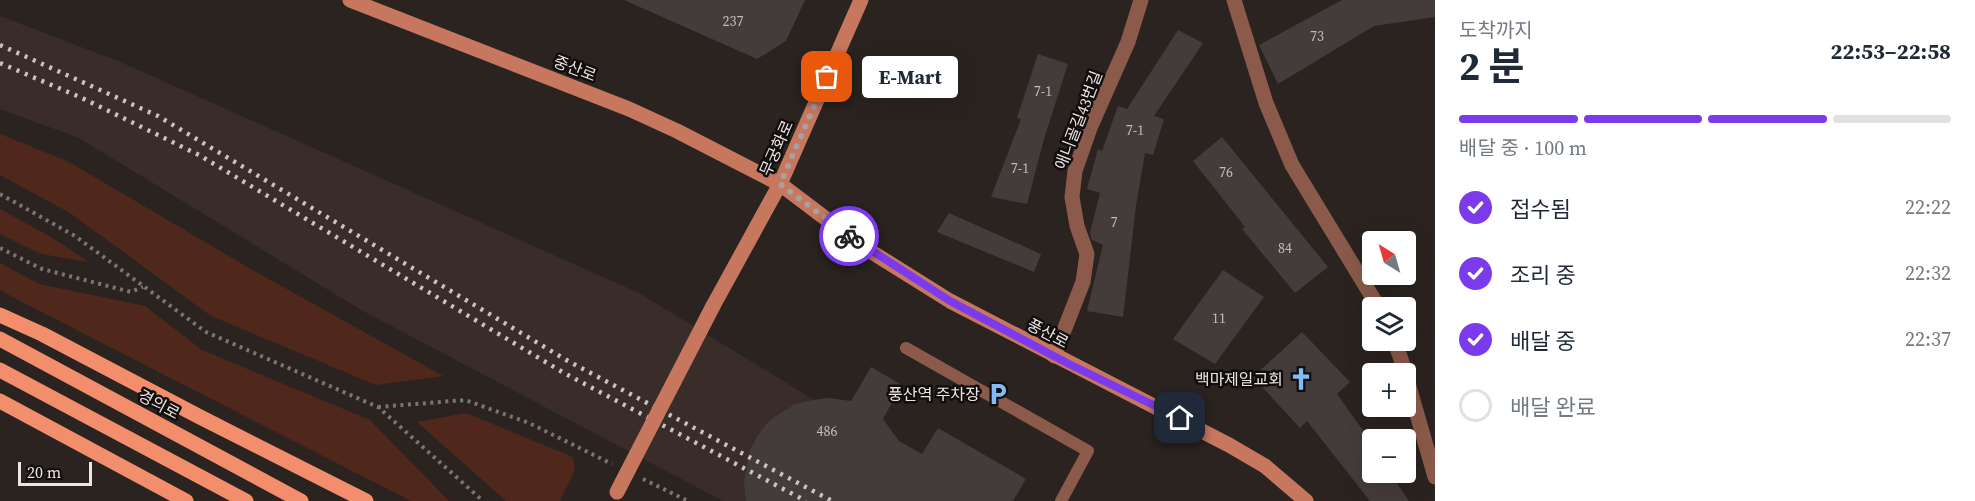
<!DOCTYPE html>
<html lang="ko">
<head>
<meta charset="utf-8">
<style>
	:root { --surface:#fff; --page:#f6f6f7; --text:#1f2937; --muted:#747a83; --line:#e0e1e3; --accent:#7c3aed }
	body { margin:0; font-family:"Source Serif 4","Noto Sans KR",serif; background:var(--page); color:var(--text); height:100vh; display:flex; flex-direction:column; font-size:22px; white-space:nowrap }
	* { box-sizing:border-box; margin:0 }
	p { font-size:20px; color:var(--muted) }
	.icon { flex:none; width:33px; height:33px; fill:none; stroke:currentColor; stroke-width:2; stroke-linecap:round; stroke-linejoin:round }
	.map { position:relative; flex:1; overflow:hidden }
	.drawer { display:flex; flex-direction:column; background:var(--surface); width:540px }
	.drawer>* { flex:none }
	.needle { width:39px; rotate:323deg }
	.controls { position:absolute; left:1362px; top:231px; display:grid; gap:12px }
	.controls a { display:grid; place-items:center; width:54px; height:54px; border-radius:6px; background:var(--surface); box-shadow:0 6px 24px #0002; font-size:30px }
	.scale { position:absolute; left:18px; bottom:15px; width:74px; box-sizing:border-box; padding-left:6px; border:3px solid #ebe6e5; border-top:0; font-size:16px; line-height:21px; white-space:nowrap; color:#ebe6e5; -webkit-text-stroke:4px #100d0c; paint-order:stroke }
	.pin { position:absolute; display:grid; place-items:center; width:51px; height:51px; color:#fff; margin:-26px; border-radius:12px; box-shadow:0 3px 9px #0006 }
	.courier { position:absolute; display:grid; place-items:center; width:60px; height:60px; margin:-30px; border:4px solid #7c3aed; border-radius:50%; background:#fff; color:#222; box-shadow:0 2px 8px #0007 }
	.bubble { position:absolute; height:42px; border-radius:6px; background:var(--surface); box-shadow:0 6px 24px #0002; font-size:20px; font-weight:700; line-height:42px; text-align:center }
	.overview em { font-style:normal; font-weight:700 }
	.overview div { display:flex; flex-direction:column-reverse }
	.overview { display:flex; align-items:center; justify-content:space-between; height:102px; padding:0 24px }
	h1 { font-size:39px; font-weight:700; line-height:45px }
	.bar { display:grid; grid-template-columns:repeat(4,1fr); gap:9px 6px; align-content:center; height:72px; padding:0 24px }
	.bar i { height:8px; border-radius:4px; background:var(--line) }
	.bar .active { background:var(--accent) }
	.bar p { grid-column:span 4 }
	ol { padding:0 24px; list-style:none }
	li { display:flex; align-items:center; gap:18px; height:66px }
	li p { margin-inline-start:auto }
	li .icon { padding:6px; border-radius:50%; background:var(--accent); color:#fff; stroke-width:4 }
	li:last-child { color:var(--muted) }
	li i { width:33px; height:33px; border:3px solid var(--line); border-radius:50% }
	main { display:flex; flex:1; min-height:0 }
	.map>svg:first-child { display:block }
	.built { fill:#3a2d29 }
	.green { fill:#4f281b }
	.building { fill:#443c3a }
	.lines { fill:none; stroke-linecap:round; stroke-linejoin:round }
	.path { stroke:#7a7472; stroke-width:4; stroke-dasharray:3 4.5; stroke-linecap:butt }
	.service { stroke:#8b5a4a; stroke-width:12 }
	.minor { stroke:#8b5a4a; stroke-width:15 }
	.secondary { stroke:#c6775e; stroke-width:15 }
	.primary { stroke:#f38e6c; stroke-width:15 }
	.rail { stroke:#c9c4c3; stroke-width:4.5; stroke-dasharray:3 6; stroke-linecap:butt }
	.secondary-bridge { stroke:#c6775e; stroke-width:15 }
	.done { stroke:#a7a2a0; stroke-width:6; stroke-dasharray:0 10.8 }
	.route { stroke:#7c3aed; stroke-width:8 }
	.labels { text-anchor:middle; dominant-baseline:central; stroke-width:5; stroke-linejoin:round; paint-order:stroke }
	.number-label { font-size:14px; fill:#c1bcba }
	.street-label { font-size:16px; fill:#ebe6e5; stroke:#100d0c }
	.poi-label { font-size:16px; fill:#ebe6e5; stroke:#100d0c; text-anchor:end }
</style>
</head>
<body>
<main>
<div class="map">
<svg width="1435" height="501" viewBox="0 0 1435 501">
	<rect width="100%" height="100%" fill="#2a2320"/>
	<polygon class="built" points="0,16 118,61 639,293 980,501 723,501 363,311 79,138 0,109"/>
	<g class="green">
		<polygon points="0,134 69,162 251,269 443,376 376,385 211,316 70,213 0,175"/>
		<polygon points="0,209 51,237 89,262 41,254 0,234"/>
		<polygon points="0,263 39,284 145,306 202,350 370,420 449,501 411,501 20,301 0,290"/>
		<polygon points="466,413 573,457 575,470 560,501 506,501 417,422"/>
	</g>
	<g class="building">
		<polygon points="624,0 805,0 786,41 757,59"/>
		<polygon points="1342,0 1435,0 1435,17 1374,26 1278,84 1259,45"/>
		<polygon points="1178,30 1203,43 1154,116 1164,119 1153,155 1145,153 1136,206 1123,317 1087,311 1103,245 1092,240 1090,233 1100,193 1087,189 1098,149 1102,151 1118,106 1127,109"/>
		<polygon points="1038,54 1068,64 1044,139 1027,204 991,197 1021,119 1017,118"/>
		<polygon points="1222,137 1328,267 1295,293 1242,229 1245,227 1193,161"/>
		<polygon points="949,213 1041,254 1034,272 937,232"/>
		<polygon points="1223,270 1264,297 1215,364 1173,339"/>
		<polygon points="1302,332 1350,382 1337,394 1372,443 1372,472 1389,472 1409,501 1370,501 1307,421 1300,428 1253,377"/>
		<polygon points="871,367 902,385 883,419 899,441 922,454 938,428 1026,479 1013,501 746,501 744,482 750,450 758,435 768,422 782,412 796,404 813,400 829,398 851,401"/>
	</g>
	<g class="lines">
		<g class="path">
			<polyline points="0,194 75,236 206,332 378,407 483,501"/>
			<polyline points="0,248 42,269 131,292 143,287"/>
			<polyline points="378,407 465,400 529,423 612,464"/>
			<polyline points="643,479 688,501"/>
		</g>
		<polyline class="service" points="906,348 1088,451 1061,501"/>
		<g class="minor">
			<polyline points="1234,0 1266,103 1292,165 1379,308"/>
			<polyline points="1394,340 1402,362 1435,477"/>
			<polyline points="1054,356 1083,282 1087,254 1077,226 1072,197 1075,171 1090,128 1128,42 1141,0"/>
		</g>
		<g class="secondary">
			<polyline points="350,0 629,109 677,131 780,184 862,246 950,301 1229,445 1265,466 1306,501"/>
			<polyline points="713,306 780,184 861,0"/>
		</g>
		<g class="primary">
			<polyline points="0,315 42,334 200,417 366,501"/>
			<polyline points="0,339 301,501"/>
			<polyline points="0,370 246,501"/>
			<polyline points="0,401 186,501"/>
		</g>
		<g class="rail">
			<polyline points="0,45 158,116 568,361 832,501"/>
			<polyline points="0,63 82,98 199,155 564,373 806,501"/>
		</g>
		<polyline class="secondary-bridge" points="617,492 713,306"/>
	</g>
	<g class="lines">
		<polyline class="done" points="827,77 780,184 849,236"/>
		<polyline class="route" points="849,236 950,301 1069,364 1180,418"/>
	</g>
	<defs>
		<g id="church-bare" transform="scale(1.8)"><path d="M-1.2-6h2.4v3.5h3.3v2.4h-3.3V6h-2.4V-.1h-3.3v-2.4h3.3Z" fill="#7fbdfa" stroke="#100d0c" stroke-width="2.5" paint-order="stroke"/></g>
		<g id="parking-bare" transform="scale(1.8)"><path d="M-3.5-5.5H1a3.5 3.5 0 0 1 0 7H-1V5.5H-3.5ZM-1-3.4V-.6H.8a1.4 1.4 0 0 0 0-2.8Z" fill="#7fbdfa" stroke="#100d0c" stroke-width="2.5" paint-order="stroke"/></g>
	</defs>
	<g fill-rule="evenodd">
		<use href="#church-bare" x="1301" y="379"/>
		<use href="#parking-bare" x="998" y="394"/>
	</g>
	<g class="labels">
		<g class="number-label">
			<text x="733" y="21">237</text>
			<text x="1317" y="36">73</text>
			<text x="1043" y="91">7-1</text>
			<text x="1135" y="130">7-1</text>
			<text x="1020" y="168">7-1</text>
			<text x="1226" y="172">76</text>
			<text x="1114" y="222">7</text>
			<text x="1285" y="248">84</text>
			<text x="1219" y="318">11</text>
			<text x="827" y="431">486</text>
		</g>
		<g class="street-label">
			<text transform="translate(575 68) rotate(21)">중산로</text>
			<text transform="translate(1078 120) rotate(-69)">애니골길43번길</text>
			<text transform="translate(776 148) rotate(-66)">무궁화로</text>
			<text transform="translate(1048 333) rotate(28)">풍산로</text>
			<text transform="translate(159 404) rotate(28)">경의로</text>
		</g>
		<g class="poi-label">
			<text x="1283" y="379">백마제일교회</text>
			<text x="980" y="394">풍산역 주차장</text>
		</g>
	</g>
</svg>
<div class="controls">
<a><svg class="needle" viewBox="-14 -14 28 28"><path d="M0-13l5 13h-10z" fill="#e53935"/><path d="M0 13l5-13h-10z" fill="#747a83"/></svg></a>
<a><svg class="icon" aria-label="layers" viewBox="0 0 24 24"><path d="M12 4l9 5-9 5-9-5zM3 14l9 5 9-5"/></svg></a>
<a>+</a>
<a>−</a>
</div>
<div class="scale">20 m</div>
<div class="pin" style="left:827px;top:77px;background:#ea580c"><svg class="icon" aria-label="bag" viewBox="0 0 24 24"><path d="M5 8h14l-1 12H6zM9 8a3 3 0 0 1 6 0"/></svg></div>
<div class="pin" style="left:1180px;top:418px;background:#1f2937"><svg class="icon" aria-label="home" viewBox="0 0 24 24"><path d="M3 11l9-7 9 7M6 9v11h12V9"/></svg></div>
<div class="courier" style="left:849px;top:236px"><svg class="icon" aria-label="bike" viewBox="0 0 24 24"><circle cx="6" cy="16" r="4"/><circle cx="18" cy="16" r="4"/><path d="M6 16l4-8h5l3 8M10 8l3 8H6M13 5h3"/></svg></div>
<div class="bubble" style="left:862px;top:56px;width:96px">E-Mart</div>
</div>
<section class="drawer">
<div class="overview"><div><h1>2 분</h1><p>도착까지</p></div><em>22:53–22:58</em></div>
<div class="bar"><i class="active"></i><i class="active"></i><i class="active"></i><i></i><p>배달 중 · 100 m</p></div>
<ol>
<li><svg class="icon" aria-label="check" viewBox="0 0 24 24"><path d="M5 12l5 5 9-10"/></svg>접수됨<p>22:22</p></li>
<li><svg class="icon" aria-label="check" viewBox="0 0 24 24"><path d="M5 12l5 5 9-10"/></svg>조리 중<p>22:32</p></li>
<li><svg class="icon" aria-label="check" viewBox="0 0 24 24"><path d="M5 12l5 5 9-10"/></svg>배달 중<p>22:37</p></li>
<li><i></i>배달 완료</li>
</ol>
</section>
</main>
</body>
</html>
